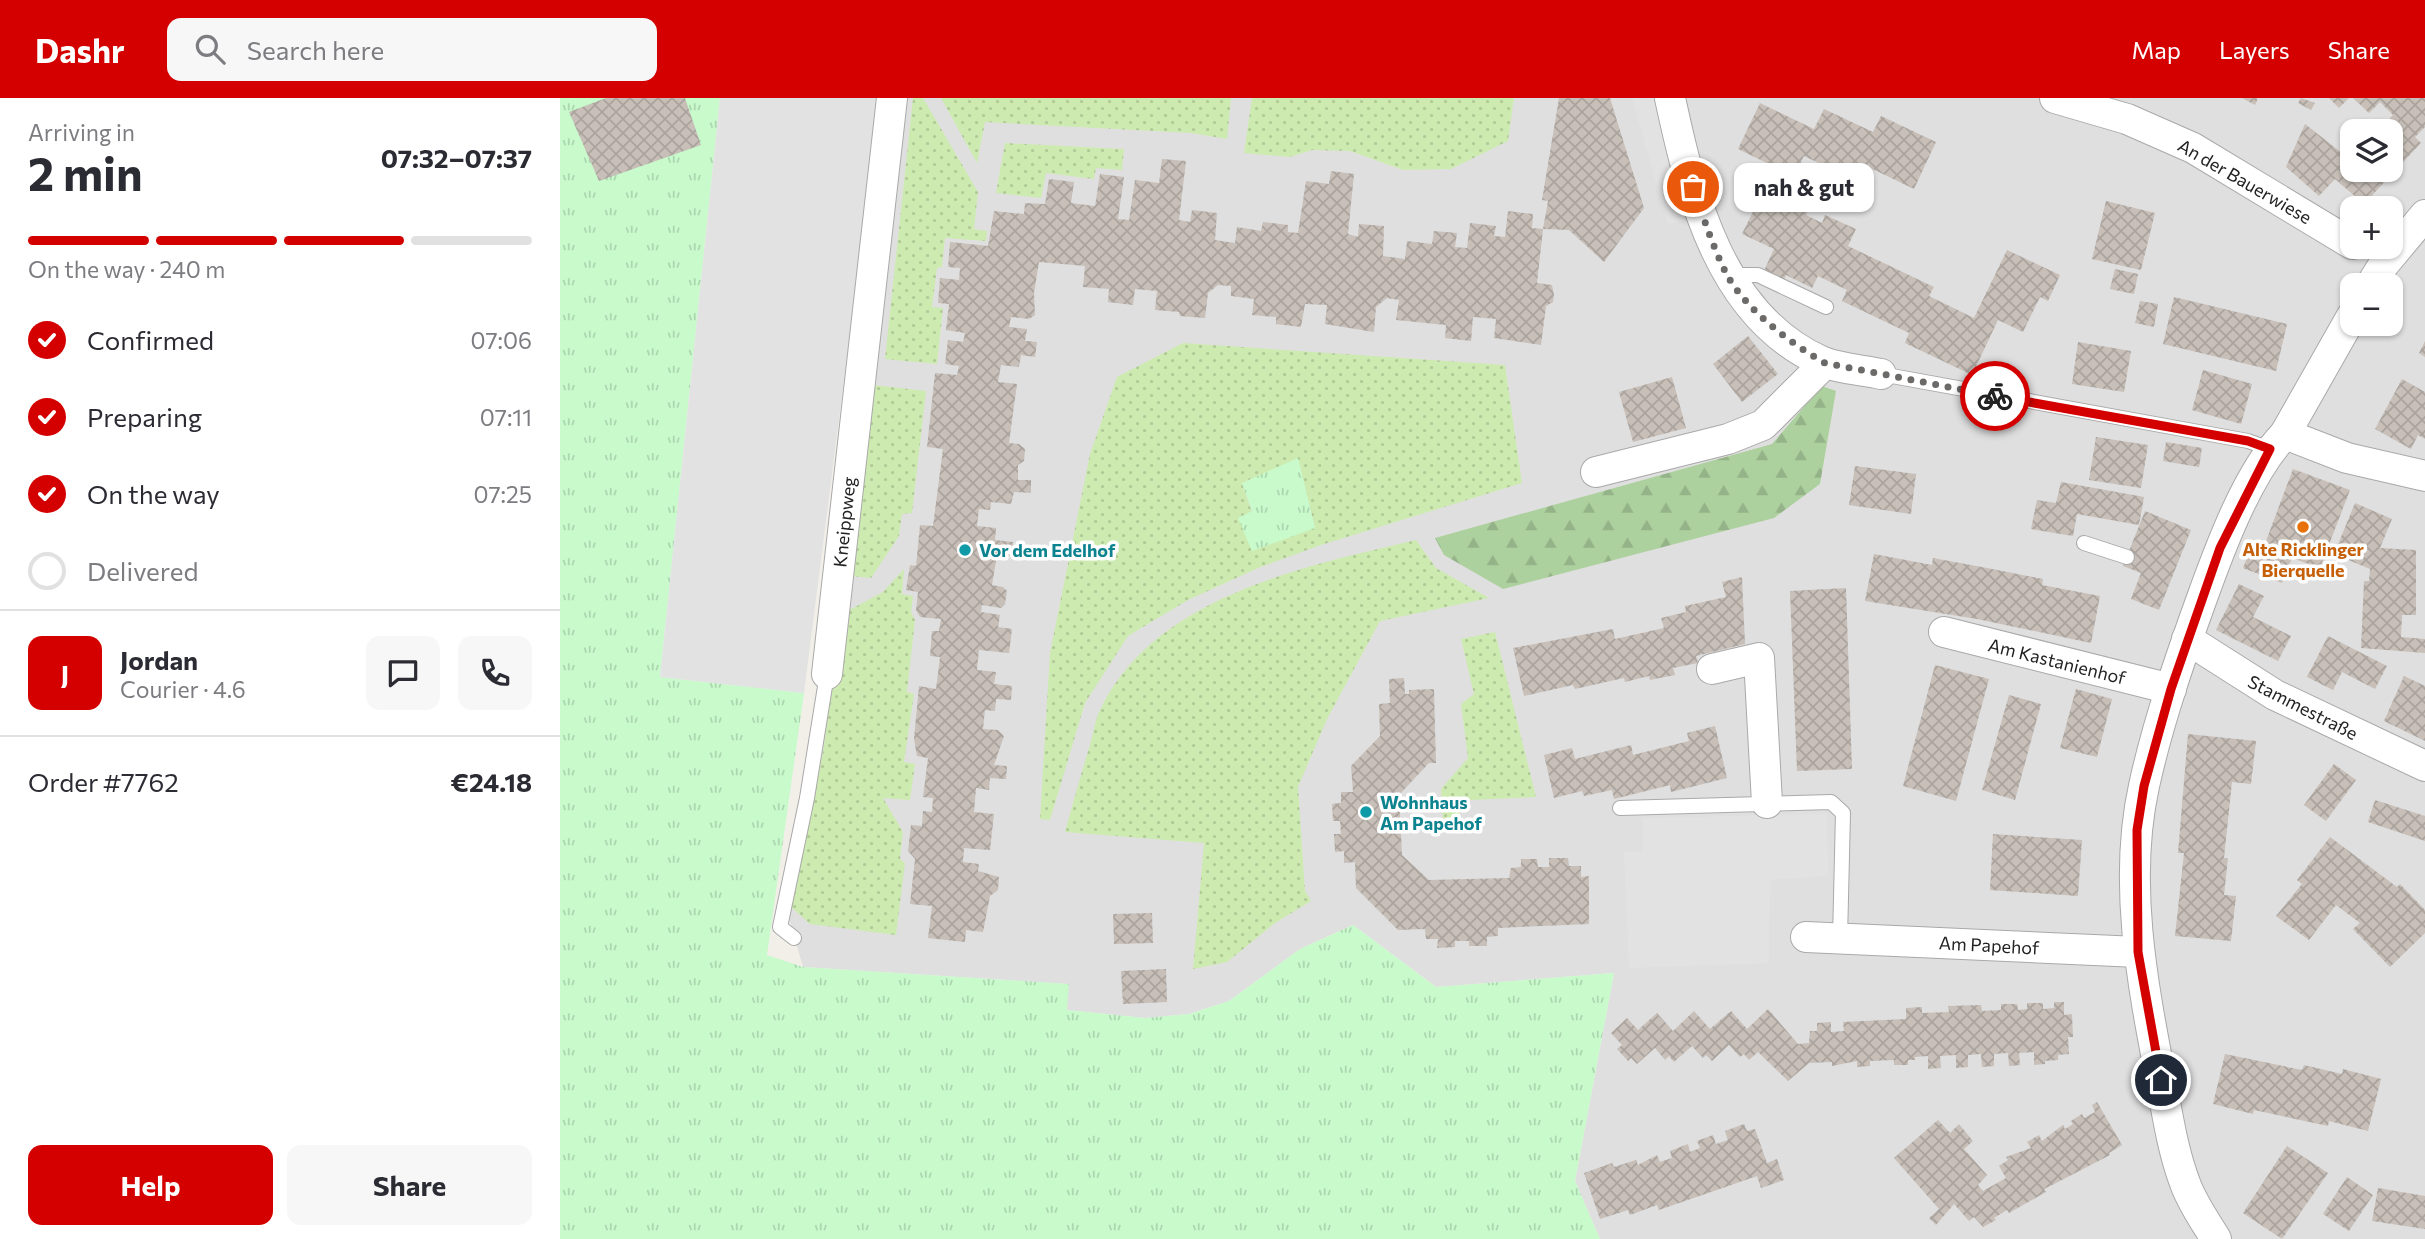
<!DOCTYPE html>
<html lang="en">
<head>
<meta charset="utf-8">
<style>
	:root { --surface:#fff; --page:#f7f7f7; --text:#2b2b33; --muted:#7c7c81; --line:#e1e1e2; --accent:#d40000 }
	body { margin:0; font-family:Commissioner,sans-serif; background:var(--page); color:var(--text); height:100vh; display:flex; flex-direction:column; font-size:26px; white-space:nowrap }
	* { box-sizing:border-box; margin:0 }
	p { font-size:23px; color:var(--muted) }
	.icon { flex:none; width:38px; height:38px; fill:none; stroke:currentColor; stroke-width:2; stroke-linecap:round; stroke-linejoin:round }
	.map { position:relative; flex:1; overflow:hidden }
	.side { display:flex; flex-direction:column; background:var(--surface); width:560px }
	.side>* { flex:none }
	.controls { position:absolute; left:1780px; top:21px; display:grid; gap:14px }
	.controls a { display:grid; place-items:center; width:63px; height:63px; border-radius:14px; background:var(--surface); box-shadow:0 2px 5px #0004; font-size:35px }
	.pin { position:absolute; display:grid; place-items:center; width:60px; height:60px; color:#fff; margin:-30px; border:4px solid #fff; border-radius:50%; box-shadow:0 2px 7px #0007 }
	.courier { position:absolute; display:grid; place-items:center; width:70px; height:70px; margin:-35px; border:5px solid #d40000; border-radius:50%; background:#fff; color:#222; box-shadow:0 2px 9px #0007 }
	.bubble { position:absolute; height:49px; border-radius:14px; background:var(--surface); box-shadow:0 2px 5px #0004; font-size:23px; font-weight:700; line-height:49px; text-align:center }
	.summary em { font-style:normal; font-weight:700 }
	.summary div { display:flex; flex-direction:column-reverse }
	.summary { display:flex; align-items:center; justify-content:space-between; height:119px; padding:0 28px }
	h1 { font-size:46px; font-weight:700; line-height:52px }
	.bar { display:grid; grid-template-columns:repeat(4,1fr); gap:10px 7px; align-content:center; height:84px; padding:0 28px }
	.bar i { height:9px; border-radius:5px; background:var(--line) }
	.bar .selected { background:var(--accent) }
	.bar p { grid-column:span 4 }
	.line { display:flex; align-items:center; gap:18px; padding:0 28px; border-top:2px solid var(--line) }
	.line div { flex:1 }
	.round { display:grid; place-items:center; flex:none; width:74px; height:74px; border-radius:14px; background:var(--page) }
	ol { padding:0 28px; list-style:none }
	li { display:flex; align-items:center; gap:21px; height:77px }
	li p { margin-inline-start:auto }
	li .icon { padding:7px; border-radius:50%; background:var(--accent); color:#fff; stroke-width:4 }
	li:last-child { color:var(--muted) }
	li i { width:38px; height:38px; border:4px solid var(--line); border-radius:50% }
	.cta { display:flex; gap:14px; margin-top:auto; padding:14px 28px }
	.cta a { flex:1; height:80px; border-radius:14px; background:var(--accent); color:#fff; font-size:28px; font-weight:700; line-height:80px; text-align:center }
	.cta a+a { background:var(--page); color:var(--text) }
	header { display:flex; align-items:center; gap:42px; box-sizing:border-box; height:98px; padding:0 35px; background:var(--accent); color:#fff }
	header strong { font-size:33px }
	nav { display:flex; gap:38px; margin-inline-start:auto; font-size:24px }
	.search { width:490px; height:63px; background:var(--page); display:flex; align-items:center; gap:18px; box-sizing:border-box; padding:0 24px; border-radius:14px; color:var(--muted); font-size:26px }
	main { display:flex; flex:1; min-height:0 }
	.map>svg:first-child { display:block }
	.residential { fill:#e0dfdf; fill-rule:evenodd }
	.grass { fill:url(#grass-dots); fill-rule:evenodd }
	.forest { fill:url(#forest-firs) }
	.park { fill:url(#park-tufts) }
	.parking { fill:#e2e2e2 }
	.building { fill:url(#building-cross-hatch) }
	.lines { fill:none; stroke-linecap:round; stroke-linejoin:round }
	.service-casing { stroke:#a9a9a9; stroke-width:16 }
	.minor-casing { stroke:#a9a9a9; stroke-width:32 }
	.service { stroke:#fff; stroke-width:14 }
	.minor { stroke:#fff; stroke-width:30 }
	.done { stroke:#6b6a68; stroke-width:7; stroke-dasharray:0 12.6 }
	.route { stroke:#d40000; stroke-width:9 }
	.food-dot { fill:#e8710a; stroke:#fff; stroke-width:2.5 }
	.culture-dot { fill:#0f9aa8; stroke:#fff; stroke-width:2.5 }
	.labels { text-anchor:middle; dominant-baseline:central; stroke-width:7; stroke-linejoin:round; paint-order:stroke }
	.street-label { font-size:18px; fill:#222; stroke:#fff }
	.food-label { font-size:18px; font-weight:bold; fill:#c56008; stroke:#fff }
	.culture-label { font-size:18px; font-weight:bold; fill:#0d838f; stroke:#fff; text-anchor:start }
</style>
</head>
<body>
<header>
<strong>Dashr</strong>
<div class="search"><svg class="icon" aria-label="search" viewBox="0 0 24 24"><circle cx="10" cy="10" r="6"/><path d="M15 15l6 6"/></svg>Search here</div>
<nav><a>Map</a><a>Layers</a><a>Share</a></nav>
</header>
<main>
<section class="side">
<div class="summary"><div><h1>2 min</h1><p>Arriving in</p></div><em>07:32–07:37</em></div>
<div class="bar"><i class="selected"></i><i class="selected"></i><i class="selected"></i><i></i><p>On the way · 240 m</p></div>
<ol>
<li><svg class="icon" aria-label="check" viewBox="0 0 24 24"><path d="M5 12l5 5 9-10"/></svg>Confirmed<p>07:06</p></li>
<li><svg class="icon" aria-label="check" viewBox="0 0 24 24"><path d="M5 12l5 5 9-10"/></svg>Preparing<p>07:11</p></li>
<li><svg class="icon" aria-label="check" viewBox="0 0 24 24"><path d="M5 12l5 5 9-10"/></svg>On the way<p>07:25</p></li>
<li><i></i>Delivered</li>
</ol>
<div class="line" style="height:126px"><b class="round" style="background:var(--accent);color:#fff">J</b><div><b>Jordan</b><p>Courier · 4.6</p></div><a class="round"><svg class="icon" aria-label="chat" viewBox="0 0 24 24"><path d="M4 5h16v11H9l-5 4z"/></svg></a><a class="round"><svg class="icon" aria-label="phone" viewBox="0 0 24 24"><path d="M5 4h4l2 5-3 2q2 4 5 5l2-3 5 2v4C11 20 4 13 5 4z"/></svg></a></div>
<div class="line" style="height:91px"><div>Order #7762</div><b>€24.18</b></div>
<div class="cta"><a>Help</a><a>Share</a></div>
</section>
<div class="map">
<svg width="1865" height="1141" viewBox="0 0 1865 1141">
	<defs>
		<pattern id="grass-dots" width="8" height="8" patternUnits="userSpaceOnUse" patternTransform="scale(1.75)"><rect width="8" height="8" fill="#cdebb0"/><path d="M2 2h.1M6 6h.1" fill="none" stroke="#b0c997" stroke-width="1.8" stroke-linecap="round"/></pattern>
		<pattern id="forest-firs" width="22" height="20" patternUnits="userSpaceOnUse" patternTransform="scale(1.75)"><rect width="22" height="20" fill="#add19e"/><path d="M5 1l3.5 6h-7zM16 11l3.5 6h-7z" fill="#95b388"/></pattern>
		<pattern id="park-tufts" width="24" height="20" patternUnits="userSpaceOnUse" patternTransform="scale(1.75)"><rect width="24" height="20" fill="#c8facc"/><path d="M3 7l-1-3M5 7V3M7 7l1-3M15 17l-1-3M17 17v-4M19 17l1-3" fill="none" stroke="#acd6af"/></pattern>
		<pattern id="building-cross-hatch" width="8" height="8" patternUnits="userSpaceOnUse" patternTransform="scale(1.75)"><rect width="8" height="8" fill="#c7bfb8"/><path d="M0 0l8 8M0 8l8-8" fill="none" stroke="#aba49e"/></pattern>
	</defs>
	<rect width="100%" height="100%" fill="#f2efe9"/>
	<path class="residential" d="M 344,0 L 1865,0 L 1865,1141 L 1040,1141 L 1015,1083 L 1054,875 L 876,889 L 793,827 L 740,851 L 669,903 L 629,916 L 585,920 L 506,912 L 508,886 L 243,869 L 226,810 ZM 1792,33 L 1830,33 L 1830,72 L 1792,72 ZM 1792,110 L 1830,110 L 1830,149 L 1792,149 ZM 1792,187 L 1830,187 L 1830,226 L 1792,226 Z"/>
	<g class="grass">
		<polygon points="353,0 363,0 418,94 414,131 427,133 426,143 385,140 382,169 377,170 372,209 383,210 377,266 325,261"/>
		<polygon points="381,0 671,0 667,41 631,35 425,24 417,65"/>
		<polygon points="692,0 954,0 948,43 891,71 843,72 790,53 752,52 730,59 684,55"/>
		<polygon points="445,45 564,51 562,72 536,70 534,81 486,75 481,100 436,95"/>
		<path d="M 623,245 L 945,267 L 962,385 L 761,447 L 698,470 L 628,502 L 568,538 L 525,605 L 490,722 L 480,721 L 490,555 L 530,356 L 557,279 ZM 738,362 L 755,430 L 678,420 L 692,414 L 682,385 Z"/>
		<polygon points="313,287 366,293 352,415 342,416 339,438 311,480 290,478"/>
		<path d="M 856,442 L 876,470 L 929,500 L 820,523 L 767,621 L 738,689 L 745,793 L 751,803 L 715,825 L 667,864 L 633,871 L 644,745 L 505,734 C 513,705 521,676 530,647 C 533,636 535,622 540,612 C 594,498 746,468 856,442 Z"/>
		<polygon points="344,471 342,496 353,498 351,514 355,522 347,594 354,596 344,664 355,666 350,702 323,700 343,734 340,761 345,765 336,837 250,826 231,809 263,654 282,516 323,494"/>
		<polygon points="935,534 976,699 909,702 897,719 883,721 881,691 908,660 901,606 914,596 901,541"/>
	</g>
	<polygon class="forest" points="1262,288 1276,293 1260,386 1214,420 943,491 884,457 875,440 1212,346"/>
	<g class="park">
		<polygon points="0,0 160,0 100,579 244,595 207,857 243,869 509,886 507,912 585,920 629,916 669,903 740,851 793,827 876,889 1054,875 1015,1083 1040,1141 0,1141"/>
		<polygon points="738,360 755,430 692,453 678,420 692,413 682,385"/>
	</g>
	<g class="parking">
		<polygon points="160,0 320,0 244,595 100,579"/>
		<polygon points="1072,0 1097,0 1130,122 1108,126"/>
		<polygon points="1267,716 1268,778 1210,782 1209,865 1069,870 1064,754 1083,754 1083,720"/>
	</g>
	<g class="building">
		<polygon points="46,0 125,0 141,47 39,83 9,14"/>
		<polygon points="999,0 1050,0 1084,110 1044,164 1009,132 983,131 988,103 982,102"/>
		<polygon points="1682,0 1698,0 1695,7"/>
		<polygon points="1741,0 1755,5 1751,12 1738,5"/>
		<polygon points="1769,0 1789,0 1779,10"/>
		<polygon points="1793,0 1865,0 1865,29 1855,39 1861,45 1804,106 1775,81 1759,98 1726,69 1745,26 1792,63 1792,72 1830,72 1830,33 1818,33 1833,17 1820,4 1809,15"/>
		<polygon points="1200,5 1254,31 1264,11 1313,34 1321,18 1376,44 1354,91 1300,65 1292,81 1244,58 1230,86 1255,98 1246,117 1262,125 1265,117 1296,131 1288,148 1374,189 1369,198 1414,220 1447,152 1500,177 1488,203 1480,199 1463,234 1438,222 1412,277 1345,245 1349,235 1282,203 1287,192 1258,178 1252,190 1226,177 1222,186 1202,177 1214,151 1182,136 1215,69 1178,51"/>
		<polygon points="602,61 626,63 619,122 630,124 632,112 657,115 655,142 675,145 677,129 701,133 703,124 728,127 728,134 738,135 746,83 769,86 771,73 794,76 788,136 798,139 799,126 824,128 823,158 845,161 847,143 872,146 874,133 897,135 895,149 907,150 910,125 936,128 934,138 945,139 948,113 973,116 972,130 983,131 977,185 992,187 994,197 993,204 986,208 981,247 934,240 936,221 913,219 911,243 885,240 886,227 836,222 839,202 827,200 816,209 814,234 765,226 767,207 745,206 741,229 716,226 716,219 692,217 694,201 671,198 671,188 658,187 648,195 645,220 620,218 619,214 595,212 597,193 575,191 573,207 548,204 549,191 523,189 525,168 479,164 474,195 475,217 469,221 451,219 449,229 467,231 465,243 477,244 475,259 461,257 459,269 441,267 438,284 457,286 449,345 459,346 465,351 464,363 458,367 458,382 471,382 471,395 454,394 451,406 431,404 430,412 419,411 417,428 436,430 435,442 453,444 452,458 437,457 432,487 443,489 447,493 445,506 441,510 422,507 421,514 440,517 438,529 452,531 449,555 419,552 417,572 436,574 434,586 452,588 451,602 436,601 435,613 425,612 423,631 438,632 444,638 434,667 447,668 446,681 430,680 429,692 416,690 414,714 434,716 430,752 404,750 403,764 419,766 418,773 439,779 438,792 430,798 423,834 406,832 405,844 368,840 372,808 350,806 355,761 348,753 351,727 362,728 363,713 372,714 373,700 363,699 368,660 357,658 354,641 359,588 376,591 380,559 370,558 372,533 379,533 381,521 360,519 356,512 358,494 346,492 350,467 356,468 360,427 373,428 383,351 367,349 375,275 397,277 399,268 385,266 388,242 403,244 405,235 386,232 389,206 378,205 380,180 399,182 400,170 388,169 390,144 428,148 434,113 464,116 465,105 485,106 489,81 514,84 511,105 535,108 540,76 564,79 558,121 569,122 575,82 599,85"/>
		<polygon points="1546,103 1595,115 1581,172 1532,161"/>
		<polygon points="1555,171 1578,176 1574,196 1550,191"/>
		<polygon points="1614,199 1727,226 1716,273 1603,246"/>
		<polygon points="1580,203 1598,206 1594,229 1575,225"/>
		<polygon points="1188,238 1218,276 1182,304 1153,266"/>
		<polygon points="1865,243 1865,259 1859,255"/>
		<polygon points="1518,244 1571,253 1564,294 1512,286"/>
		<polygon points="1643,272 1692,286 1681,326 1632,312"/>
		<polygon points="1112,279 1126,330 1073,344 1059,294"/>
		<polygon points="1842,281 1865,294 1865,341 1858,337 1851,351 1815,331"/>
		<polygon points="1536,339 1588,347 1581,390 1529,382"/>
		<polygon points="1606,344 1642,350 1639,369 1603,363"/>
		<polygon points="1295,368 1356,376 1351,416 1289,407"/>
		<polygon points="1733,371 1790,392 1760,470 1732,460 1722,485 1683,470 1692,447 1703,451"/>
		<polygon points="1501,384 1584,399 1579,427 1517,416 1513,438 1471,431 1477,402 1496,405"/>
		<polygon points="1795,405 1832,421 1820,450 1856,452 1856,517 1842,517 1841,539 1865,541 1865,555 1801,550 1804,483 1809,483 1810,471 1774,456"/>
		<polygon points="1585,413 1631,432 1599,512 1571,501 1581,475 1563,468"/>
		<polygon points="1314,456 1372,467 1373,460 1427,470 1483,481 1482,487 1540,498 1531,545 1417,521 1305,503"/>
		<polygon points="1182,479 1185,546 1136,558 1138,565 1113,570 1115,577 1090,582 1089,578 1065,584 1064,580 1015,591 1013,587 964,598 953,550 1053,531 1055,541 1104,530 1101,520 1126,514 1125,508 1166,499 1162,484"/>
		<polygon points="1679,486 1704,498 1693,519 1731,538 1718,563 1656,532"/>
		<polygon points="1286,490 1292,671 1237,673 1230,493"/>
		<polygon points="1768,538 1827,568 1815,591 1782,574 1773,592 1747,579"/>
		<polygon points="1375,567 1429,581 1396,703 1343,688"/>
		<polygon points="1844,578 1865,588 1865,643 1824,623"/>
		<polygon points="844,580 845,596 849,596 849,592 874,591 876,665 869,665 839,697 842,757 869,782 949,780 951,770 961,769 961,761 977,761 978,769 989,769 989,760 1008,760 1009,768 1021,768 1021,779 1029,778 1029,826 938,830 938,838 927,839 927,848 909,848 909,843 895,843 895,849 877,850 878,841 866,841 865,831 838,832 796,790 795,764 784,765 784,753 775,754 774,736 781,736 780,723 773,723 772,706 781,705 781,694 793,694 791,668 820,638 819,606 830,605 829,581"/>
		<polygon points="1516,591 1552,601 1537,659 1500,650"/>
		<polygon points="1449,597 1481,606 1455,702 1422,692"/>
		<polygon points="1155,628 1167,680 1111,694 1110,687 1054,701 1052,692 1024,698 1022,693 994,700 984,657 1012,650 1015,661 1071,647 1073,657 1129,643 1127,635"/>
		<polygon points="1628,636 1696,643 1691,686 1672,684 1664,760 1668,760 1664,797 1676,798 1671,843 1615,838 1624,755 1618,755"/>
		<polygon points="1774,666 1796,682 1766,723 1744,707"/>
		<polygon points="1815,702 1865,718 1865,743 1808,724"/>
		<polygon points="1433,736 1522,742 1518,798 1430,792"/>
		<polygon points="1770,739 1837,789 1840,786 1865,812 1865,835 1830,869 1793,831 1800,825 1776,807 1749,842 1716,818 1742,786 1737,782"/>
		<polygon points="592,815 593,845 554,846 553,816"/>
		<polygon points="606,871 607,904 563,906 561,873"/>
		<polygon points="1494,904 1504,904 1504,917 1512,916 1513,939 1508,939 1509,956 1498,957 1498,962 1485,963 1485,966 1474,967 1474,954 1459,955 1460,967 1449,968 1448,955 1434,956 1434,968 1422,969 1421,956 1408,957 1408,969 1396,970 1396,957 1380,958 1381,970 1368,971 1368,958 1355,959 1355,962 1348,962 1348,967 1334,967 1334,962 1310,963 1310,968 1297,969 1297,963 1272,968 1272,964 1249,965 1228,983 1198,954 1189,962 1184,956 1180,959 1169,947 1152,963 1146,957 1143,960 1132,948 1114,964 1109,958 1105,962 1095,950 1077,966 1071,960 1068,963 1057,951 1062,947 1051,935 1067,920 1078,932 1097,915 1113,933 1134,913 1150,931 1171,913 1187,931 1208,911 1238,946 1249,945 1250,933 1257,933 1257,925 1271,924 1271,934 1284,933 1283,924 1346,921 1346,910 1362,909 1362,915 1389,914 1388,908 1421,907 1422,913 1441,912 1441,906 1457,906 1458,912 1467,911 1467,905 1483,905 1483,911 1494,910"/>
		<polygon points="1665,956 1742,972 1744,967 1782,976 1783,971 1821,981 1808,1033 1769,1023 1768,1028 1694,1012 1693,1016 1653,1006"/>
		<polygon points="1537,1004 1562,1047 1549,1055 1550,1057 1498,1084 1484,1091 1486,1094 1449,1115 1447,1112 1434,1120 1436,1122 1423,1129 1414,1119 1409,1123 1394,1106 1376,1127 1369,1120 1379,1111 1334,1060 1378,1022 1390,1035 1399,1026 1413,1043 1404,1051 1427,1077 1418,1087 1423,1093 1446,1080 1439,1068 1448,1062 1446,1059 1471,1050 1467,1044 1479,1037 1482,1043 1503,1027 1505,1031 1513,1026 1511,1023 1522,1016 1524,1020 1535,1014 1532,1007"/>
		<polygon points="1184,1026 1187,1033 1195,1031 1207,1065 1217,1061 1224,1082 1201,1090 1197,1078 1099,1112 1097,1107 1070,1117 1068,1112 1040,1121 1024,1075 1052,1065 1054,1069 1076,1062 1078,1067 1097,1057 1100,1064 1112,1060 1110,1053 1128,1046 1130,1054 1140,1050 1137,1043 1153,1037 1156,1046 1168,1042 1165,1033"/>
		<polygon points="1727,1048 1768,1075 1722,1141 1683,1115"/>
		<polygon points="1787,1079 1813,1097 1789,1133 1763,1116"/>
		<polygon points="1818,1090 1865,1098 1865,1131 1812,1123"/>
	</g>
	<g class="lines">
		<g class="service-casing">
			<g id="service">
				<polyline points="1169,177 1198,177 1266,209"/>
				<polyline points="1321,276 1688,343 1710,351"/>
				<polyline points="1524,445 1567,459"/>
				<polyline points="1060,710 1271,704 1283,715 1280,841"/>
				<polyline points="234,840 220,829 247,700 267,576"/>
			</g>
		</g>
		<g class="minor-casing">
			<g id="minor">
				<path d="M 1110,0 C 1131,98 1161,220 1263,264 C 1281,271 1303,272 1321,276"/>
				<polyline points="1495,0 1567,21 1633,50 1792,146"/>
				<polyline points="1811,187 1824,166 1865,117"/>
				<polyline points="1725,336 1787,360 1865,378"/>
				<polyline points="1036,374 1168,341 1203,327 1265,265"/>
				<polyline points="1384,534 1611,591"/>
				<polyline points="1627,541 1715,597 1865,668"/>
				<polyline points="1152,571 1199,560 1207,705"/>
				<polyline points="267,576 332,0"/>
				<polyline points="1246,839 1578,854"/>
				<path d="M 1656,1141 C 1645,1123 1632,1105 1625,1085 C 1612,1051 1607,1013 1600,977 C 1582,883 1563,783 1584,688 C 1598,624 1620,561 1642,500 C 1660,450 1688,374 1725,336 L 1792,218"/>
			</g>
		</g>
		<use href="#service" class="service"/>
		<use href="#minor" class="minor"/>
	</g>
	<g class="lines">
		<path class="done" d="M 1133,89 C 1143,118 1152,147 1166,175 C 1184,210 1231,246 1265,265 L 1435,298"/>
		<polyline class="route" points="1435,298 1688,343 1710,351 1660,450 1611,591 1584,688 1577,732 1578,854 1601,982"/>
	</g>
	<circle class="food-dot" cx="1743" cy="429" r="7"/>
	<g class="culture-dot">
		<circle cx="405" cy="452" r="7"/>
		<circle cx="806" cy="714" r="7"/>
	</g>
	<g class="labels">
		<g class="street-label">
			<text transform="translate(1685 83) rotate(30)">An der Bauerwiese</text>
			<text transform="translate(284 424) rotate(-84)">Kneippweg</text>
			<text transform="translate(1497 563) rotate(14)">Am Kastanienhof</text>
			<text transform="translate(1743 609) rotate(27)">Stammestraße</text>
			<text transform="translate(1429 847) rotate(3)">Am Papehof</text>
		</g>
		<g class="food-label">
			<text x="1743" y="451">Alte Ricklinger<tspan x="1743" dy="21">Bierquelle</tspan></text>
		</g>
		<g class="culture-label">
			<text x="419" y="452">Vor dem Edelhof</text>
			<text x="820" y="704">Wohnhaus<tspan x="820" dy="21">Am Papehof</tspan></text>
		</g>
	</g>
</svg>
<div class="controls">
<a><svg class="icon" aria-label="layers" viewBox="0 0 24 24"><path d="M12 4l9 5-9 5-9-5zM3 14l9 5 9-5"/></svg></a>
<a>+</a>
<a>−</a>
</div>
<div class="pin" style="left:1133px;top:89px;background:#ea580c"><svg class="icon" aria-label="bag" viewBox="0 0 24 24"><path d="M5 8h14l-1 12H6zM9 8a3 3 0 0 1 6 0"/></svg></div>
<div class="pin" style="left:1601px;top:982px;background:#1f2937"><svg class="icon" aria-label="home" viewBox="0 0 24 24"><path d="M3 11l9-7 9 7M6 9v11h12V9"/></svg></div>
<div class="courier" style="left:1435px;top:298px"><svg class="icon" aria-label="bike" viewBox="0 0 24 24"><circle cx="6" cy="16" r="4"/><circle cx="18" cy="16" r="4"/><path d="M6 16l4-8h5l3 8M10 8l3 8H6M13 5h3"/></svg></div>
<div class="bubble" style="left:1174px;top:65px;width:140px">nah &amp; gut</div>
</div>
</main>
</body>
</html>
